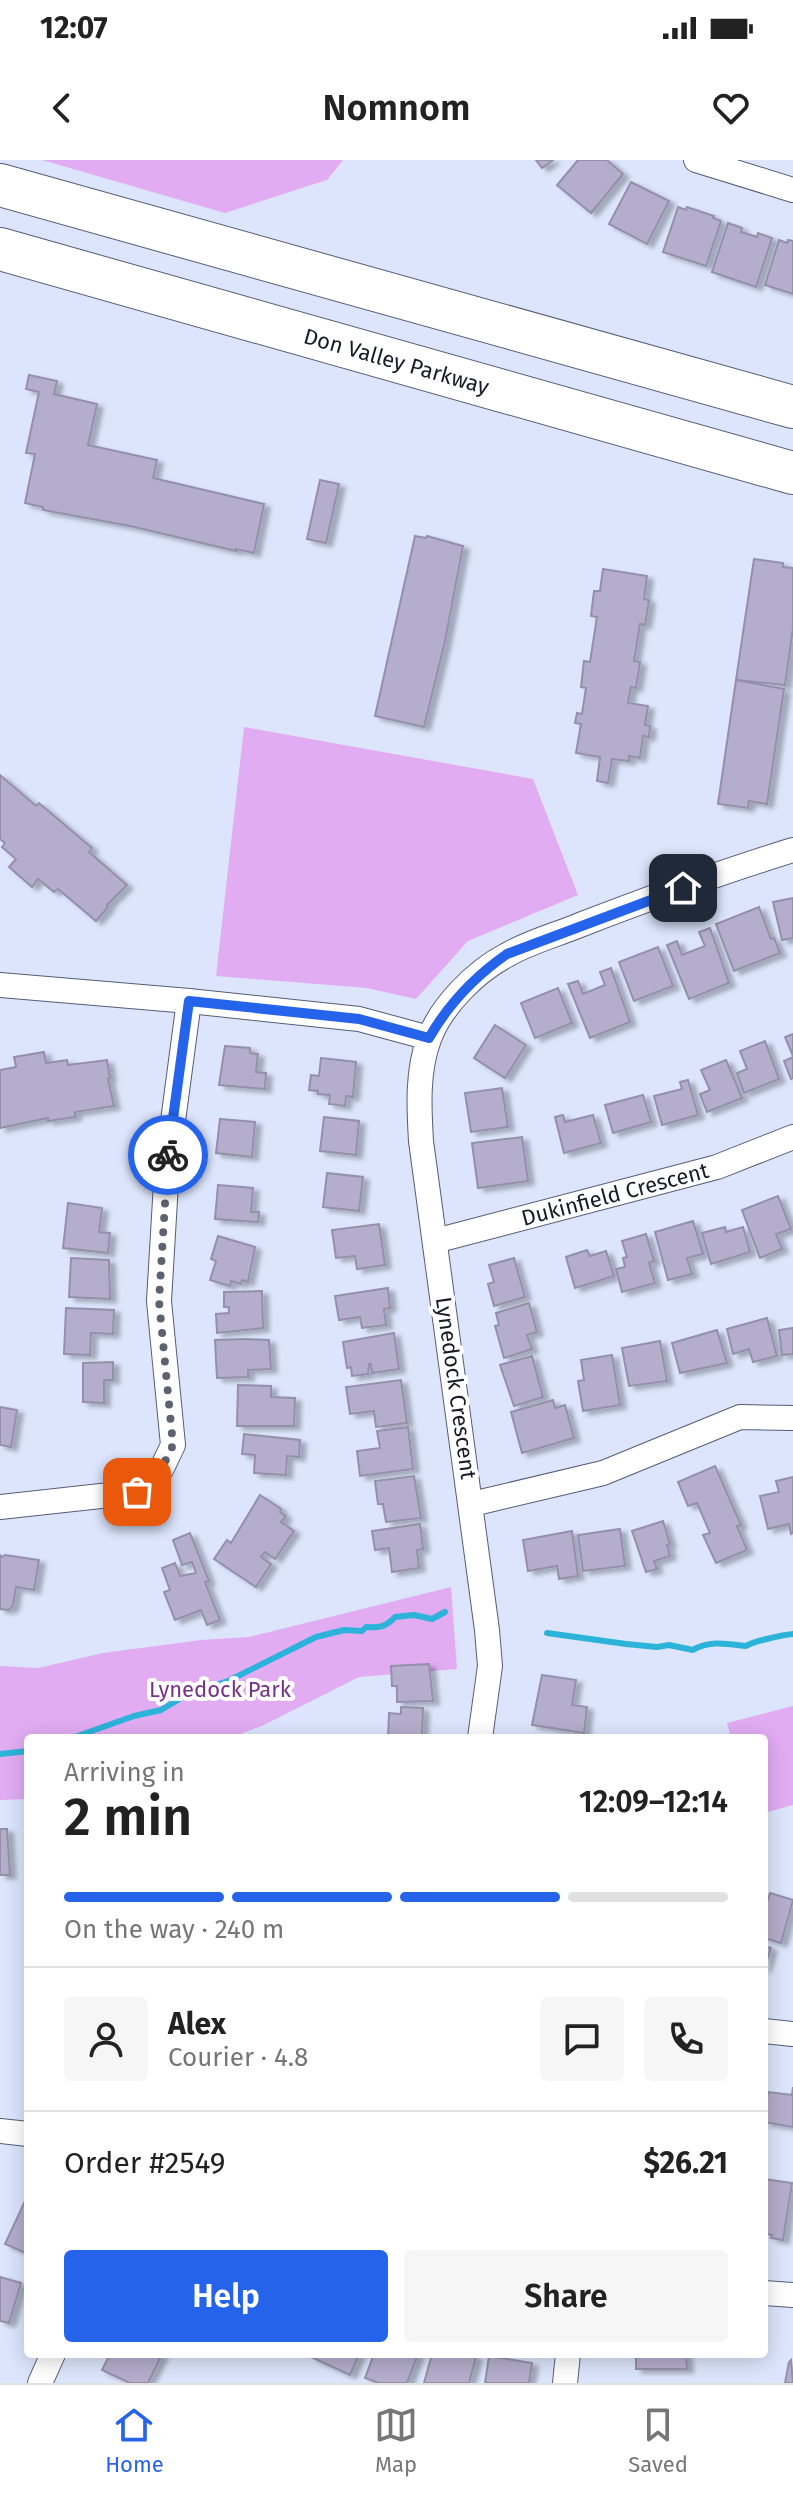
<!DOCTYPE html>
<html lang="en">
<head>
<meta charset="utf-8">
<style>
	:root { --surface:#fff; --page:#f6f6f6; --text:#222; --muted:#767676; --line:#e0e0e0; --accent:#2563eb }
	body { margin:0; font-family:"Fira Sans",sans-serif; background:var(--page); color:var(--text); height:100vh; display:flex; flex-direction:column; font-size:30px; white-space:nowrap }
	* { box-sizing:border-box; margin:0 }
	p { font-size:26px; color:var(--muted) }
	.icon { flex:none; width:44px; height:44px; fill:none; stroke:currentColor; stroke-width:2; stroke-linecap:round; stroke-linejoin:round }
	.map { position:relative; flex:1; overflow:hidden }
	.drawer { position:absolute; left:24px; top:1574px; width:744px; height:624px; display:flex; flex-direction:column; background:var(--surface); border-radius:8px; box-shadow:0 4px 20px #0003 }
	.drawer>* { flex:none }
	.pin { position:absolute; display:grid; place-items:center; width:68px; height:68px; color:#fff; margin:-34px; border-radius:16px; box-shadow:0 4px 12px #0006 }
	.courier { position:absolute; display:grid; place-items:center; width:80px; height:80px; margin:-40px; border:6px solid #2563eb; border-radius:50%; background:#fff; color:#222; box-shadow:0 2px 10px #0007 }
	.overview em { font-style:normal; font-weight:600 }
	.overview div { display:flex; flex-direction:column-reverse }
	.overview { display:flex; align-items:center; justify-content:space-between; height:136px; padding:0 40px }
	h1 { font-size:52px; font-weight:600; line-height:60px }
	.bar { display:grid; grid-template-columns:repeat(4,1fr); gap:12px 8px; align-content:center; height:96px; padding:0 40px }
	.bar i { height:10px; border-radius:6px; background:var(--line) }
	.bar .on { background:var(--accent) }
	.bar p { grid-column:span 4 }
	.line { display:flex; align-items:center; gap:20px; padding:0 40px; border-top:2px solid var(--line) }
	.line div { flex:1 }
	.round { display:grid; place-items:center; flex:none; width:84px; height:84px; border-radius:8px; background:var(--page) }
	.action { display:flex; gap:16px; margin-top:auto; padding:16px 40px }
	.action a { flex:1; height:92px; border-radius:8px; background:var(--accent); color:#fff; font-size:32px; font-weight:600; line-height:92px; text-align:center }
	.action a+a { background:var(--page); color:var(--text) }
	.status { display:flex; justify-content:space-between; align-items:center; height:56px; padding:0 40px; background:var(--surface); direction:ltr }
	.status svg { height:22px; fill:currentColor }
	header { display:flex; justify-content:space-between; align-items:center; height:104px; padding:0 40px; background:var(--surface); font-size:36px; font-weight:600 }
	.menu { display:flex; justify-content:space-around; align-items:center; height:112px; border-top:2px solid var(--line); background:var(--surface); font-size:22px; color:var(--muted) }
	.menu a { display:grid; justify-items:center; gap:4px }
	.menu .on { color:var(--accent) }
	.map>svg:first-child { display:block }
	.green { fill:#e2acf3 }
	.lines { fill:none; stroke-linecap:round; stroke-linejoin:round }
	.stream { stroke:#2bb3da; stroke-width:6 }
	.building { fill:#b4aecc; stroke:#948fab; stroke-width:2; filter:url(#shadow) }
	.minor-casing { stroke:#555d76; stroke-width:26 }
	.motorway-casing { stroke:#555d76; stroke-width:44 }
	.minor { stroke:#fff; stroke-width:24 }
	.motorway { stroke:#fff; stroke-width:42 }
	.done { stroke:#5c6270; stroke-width:8; stroke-dasharray:0 14.4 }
	.route { stroke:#2563eb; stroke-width:10 }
	.labels { text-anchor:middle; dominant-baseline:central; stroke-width:8; stroke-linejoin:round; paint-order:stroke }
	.street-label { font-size:22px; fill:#171b25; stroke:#fff }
	.park-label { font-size:22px; fill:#77318b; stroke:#fff }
</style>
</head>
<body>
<div class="status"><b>12:07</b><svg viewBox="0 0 49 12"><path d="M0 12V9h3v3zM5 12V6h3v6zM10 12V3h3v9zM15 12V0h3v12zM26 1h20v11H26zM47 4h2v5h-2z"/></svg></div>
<header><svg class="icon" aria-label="back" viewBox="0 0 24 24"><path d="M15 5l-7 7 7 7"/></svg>Nomnom<svg class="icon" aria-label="heart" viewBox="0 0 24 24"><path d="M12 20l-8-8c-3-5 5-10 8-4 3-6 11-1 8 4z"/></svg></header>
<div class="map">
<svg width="793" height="2223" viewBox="0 0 793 2223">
	<defs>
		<filter id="shadow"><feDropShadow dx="6" dy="3.5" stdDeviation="2" flood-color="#0004"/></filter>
	</defs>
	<rect width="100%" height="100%" fill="#dce5fc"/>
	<g class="green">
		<polygon points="42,0 343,0 327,20 225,53"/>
		<polygon points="244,567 533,619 578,735 468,781 416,839 367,828 216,816"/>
		<polygon points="451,1427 457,1509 359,1517 264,1565 230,1578 28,1578 28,1639 0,1640 0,1506 38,1508 103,1493 201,1480 249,1477"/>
		<polygon points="793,1546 793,1645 764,1653 764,1578 731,1578 727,1563"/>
	</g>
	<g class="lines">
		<g class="stream">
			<path d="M 547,1473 L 626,1484 L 657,1487 L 669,1485 L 693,1490 C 710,1480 728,1484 746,1486 C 754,1481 783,1475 793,1474"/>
			<path d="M 72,1578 L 134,1556 L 161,1550 L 188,1534 L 228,1521 L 316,1477 L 344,1470 L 362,1471 L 366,1467 C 379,1468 386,1467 395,1457 L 414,1455 L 432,1459 L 445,1452"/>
			<polyline points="0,1594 28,1591"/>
		</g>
	</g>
	<g class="building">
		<polygon points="536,0 553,0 542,8"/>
		<polygon points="578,0 607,0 623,14 591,53 557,25"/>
		<polygon points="631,22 669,41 647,84 609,64"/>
		<polygon points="678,47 686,50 687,47 714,56 713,58 721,61 706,106 663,92"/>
		<polygon points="728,63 742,68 741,72 757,77 758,73 772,78 756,127 712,112"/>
		<polygon points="779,80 787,83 788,80 793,81 793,134 765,125"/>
		<polygon points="29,215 57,221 54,234 97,244 88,285 157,300 153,318 264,344 254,393 236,389 236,391 130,366 43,350 43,347 25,343 35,294 26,293 39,232 26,229"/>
		<polygon points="320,320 339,324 326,383 307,379"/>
		<polygon points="415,376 426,378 427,376 463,386 445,481 424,567 375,556"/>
		<polygon points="754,399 783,403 783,407 793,408 793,468 785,525 736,520"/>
		<polygon points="603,409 647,416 644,439 649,440 645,465 640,464 634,501 640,502 636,528 631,527 628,543 648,546 645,565 650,566 649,577 643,576 640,598 629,596 629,601 612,599 608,623 597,621 600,597 576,593 581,564 575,563 577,553 582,554 586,528 581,527 584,501 590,502 597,457 591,456 594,431 600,431"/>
		<polygon points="736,520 784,529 767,644 749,641 748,648 718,644"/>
		<polygon points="0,615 36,646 39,643 92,688 89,692 127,725 107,745 108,747 96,761 58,729 54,732 38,719 32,727 9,707 16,699 2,687 5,683 0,679"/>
		<polygon points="793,738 793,778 782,780 773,742"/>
		<polygon points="759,747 771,779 774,778 780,793 734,811 716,764"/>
		<polygon points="710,768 729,823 689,839 667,785 677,781 682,795 705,786 699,772"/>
		<polygon points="658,787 673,826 634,841 619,802"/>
		<polygon points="611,808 630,862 590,878 568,824 578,821 583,834 605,825 600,812"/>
		<polygon points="558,828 572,863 535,878 521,843"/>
		<polygon points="495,865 526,885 505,918 474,898"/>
		<polygon points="793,874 793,896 785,877"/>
		<polygon points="765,881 779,919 744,933 737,913 747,909 740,891"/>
		<polygon points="225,886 250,888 250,893 258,894 256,912 266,913 265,929 219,925"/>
		<polygon points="44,892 46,903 67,900 68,905 107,900 110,918 108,919 114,946 75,952 75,957 48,961 48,958 0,968 0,910 16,907 14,897"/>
		<polygon points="793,897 793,918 791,919 784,901"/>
		<polygon points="321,898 356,902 353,937 346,936 345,946 329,944 330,935 318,934 318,931 309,930 311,915 319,916"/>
		<polygon points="726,900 742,938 707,952 700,934 710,930 701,910"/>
		<polygon points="688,920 698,955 662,965 654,936 682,929 680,922"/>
		<polygon points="502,928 508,967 471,972 465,933"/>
		<polygon points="643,935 651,962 613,973 605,945"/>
		<polygon points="563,955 565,962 593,955 601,983 564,993 555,957"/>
		<polygon points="324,957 359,961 356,995 320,991"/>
		<polygon points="220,959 255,962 252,997 216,993"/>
		<polygon points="522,977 528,1021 478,1028 472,983"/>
		<polygon points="327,1013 363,1017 359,1051 323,1047"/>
		<polygon points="218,1025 253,1028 251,1052 259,1052 258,1062 215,1059"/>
		<polygon points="778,1036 791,1069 776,1074 782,1089 760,1098 742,1050"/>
		<polygon points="68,1043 102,1048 99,1072 110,1073 108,1093 63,1088"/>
		<polygon points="693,1061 703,1094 687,1098 692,1114 668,1120 655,1072"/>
		<polygon points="379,1064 385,1105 357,1109 355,1096 336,1098 332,1070"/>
		<polygon points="725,1067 726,1072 743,1067 750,1092 711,1104 702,1073"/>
		<polygon points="646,1074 654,1101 649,1103 655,1123 622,1132 616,1109 625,1107 623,1098 627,1097 622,1081"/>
		<polygon points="218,1076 255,1087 248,1122 242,1120 241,1124 231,1121 230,1126 210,1120 216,1101 211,1099"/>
		<polygon points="587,1090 590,1096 606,1091 614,1116 575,1128 566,1097"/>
		<polygon points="71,1098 109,1100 110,1139 69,1137"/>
		<polygon points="514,1098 525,1137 494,1146 488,1124 494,1122 489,1105"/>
		<polygon points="388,1128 390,1148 384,1149 386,1165 362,1168 360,1157 339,1160 335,1136"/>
		<polygon points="262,1131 263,1168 217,1173 216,1154 229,1153 229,1147 224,1147 224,1132"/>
		<polygon points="529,1143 537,1172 527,1175 532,1189 504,1198 495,1166 499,1165 496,1153"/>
		<polygon points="66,1148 114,1150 113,1174 91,1173 90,1195 64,1194"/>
		<polygon points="767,1158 777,1196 753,1202 749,1189 733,1194 727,1169"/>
		<polygon points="793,1168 793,1194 782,1195 779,1170"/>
		<polygon points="717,1170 727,1203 680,1213 672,1183"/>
		<polygon points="394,1173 399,1209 372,1213 371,1204 369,1204 368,1214 352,1216 351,1207 347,1208 343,1182"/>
		<polygon points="246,1179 269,1180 271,1209 248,1210 248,1217 217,1218 215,1180"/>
		<polygon points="660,1181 667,1221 629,1226 622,1188"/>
		<polygon points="612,1195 620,1245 583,1251 578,1221 584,1220 581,1200"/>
		<polygon points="532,1196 543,1237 514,1246 500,1205"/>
		<polygon points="113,1202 113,1220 104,1220 104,1243 83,1242 83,1203"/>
		<polygon points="401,1220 407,1263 376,1267 374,1251 350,1254 346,1227"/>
		<polygon points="238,1225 271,1226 271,1237 295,1238 294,1266 237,1266"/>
		<polygon points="553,1240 555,1248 565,1245 574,1278 522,1293 511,1252"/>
		<polygon points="0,1247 17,1250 11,1287 0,1285"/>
		<polygon points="408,1267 413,1309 360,1316 357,1291 380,1288 377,1271"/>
		<polygon points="244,1274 300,1280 299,1297 287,1296 286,1315 254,1313 255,1295 242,1294"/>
		<polygon points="715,1306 741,1365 737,1366 747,1390 716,1403 703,1375 710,1373 697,1343 688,1346 678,1322"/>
		<polygon points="414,1316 421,1358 386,1362 383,1344 378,1344 375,1321"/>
		<polygon points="793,1317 793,1373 791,1374 789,1364 768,1369 760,1336 779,1332 776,1321"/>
		<polygon points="260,1335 281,1349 280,1352 286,1356 281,1362 294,1371 275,1399 265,1392 261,1397 271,1404 256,1427 214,1399 227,1380 231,1383"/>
		<polygon points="663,1361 670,1384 667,1385 670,1396 654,1401 657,1409 646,1412 632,1371"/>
		<polygon points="420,1364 423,1389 417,1390 419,1408 392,1412 389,1388 375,1390 372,1371"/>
		<polygon points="620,1369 625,1406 583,1411 578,1375"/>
		<polygon points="572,1371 578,1416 559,1419 557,1406 528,1411 523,1380"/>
		<polygon points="190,1373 209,1421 205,1422 220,1460 207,1465 201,1450 175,1460 164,1432 170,1430 162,1408 175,1403 180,1416 196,1413 192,1402 182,1405 173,1380"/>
		<polygon points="0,1395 2,1397 5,1395 39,1400 34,1430 16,1427 13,1446 9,1450 0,1449"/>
		<polygon points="429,1504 433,1541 397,1542 397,1526 392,1526 391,1506"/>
		<polygon points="542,1515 576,1520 572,1545 587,1547 584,1573 532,1565"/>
		<polygon points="401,1547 423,1548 422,1578 388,1578 389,1553 401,1554"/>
		<polygon points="0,1669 7,1669 10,1715 0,1715"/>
		<polygon points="770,1733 793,1740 781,1783 764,1778 764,1752"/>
		<polygon points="764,1786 771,1788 764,1810"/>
		<polygon points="793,1927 793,1967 764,1962 768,1932 792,1935"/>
		<polygon points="764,2019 792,2023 783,2080 771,2078 772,2075 764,2073"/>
		<polygon points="24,2043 28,2045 28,2094 5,2084"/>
		<polygon points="0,2117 21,2123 9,2163 0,2161"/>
		<polygon points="110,2194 162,2194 148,2223 130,2223 102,2210"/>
		<polygon points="313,2194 359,2194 350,2215 311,2197"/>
		<polygon points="374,2194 418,2194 407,2223 379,2223 365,2218"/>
		<polygon points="432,2194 466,2194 476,2197 469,2223 424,2223"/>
		<polygon points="636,2194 686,2194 687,2209 636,2209"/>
		<polygon points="489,2196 532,2203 529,2223 485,2223"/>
		<polygon points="791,2200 793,2223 785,2223 789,2202"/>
	</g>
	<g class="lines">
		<g class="minor-casing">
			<g id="minor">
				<polyline points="696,0 793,30"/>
				<polyline points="0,825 189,841 359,859 429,878"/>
				<path id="s1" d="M 435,1081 L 717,1007 L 793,977"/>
				<polyline points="472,1344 603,1313 740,1257 793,1258"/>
				<polyline points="0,1347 137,1332 162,1308 173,1285 159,1141 167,1006 189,841"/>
				<path d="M 480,1578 L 490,1506 L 487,1470 L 421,981 C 419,948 417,911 429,879 C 441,846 476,811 507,795 C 529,782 556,775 580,765 C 650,738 722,712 793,690"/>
				<polyline points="764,1871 793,1874"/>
				<polyline points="0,1971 28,1974"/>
				<polyline points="764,2133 793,2135"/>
				<polyline points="40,2223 53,2194"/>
				<polyline points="565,2223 568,2194"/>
			</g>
		</g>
		<g class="motorway-casing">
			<g id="motorway">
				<polyline points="0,25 793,247"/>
				<path id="s2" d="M 0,89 L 793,313"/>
			</g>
		</g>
		<use href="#minor" class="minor"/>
		<use href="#motorway" class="motorway"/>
	</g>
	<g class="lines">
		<polyline class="done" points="137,1332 162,1308 173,1285 159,1141 168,995"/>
		<path class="route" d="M 168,995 L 189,841 L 359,859 L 429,878 C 449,843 474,817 507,794 L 683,728"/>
	</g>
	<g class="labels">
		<g class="street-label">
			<text stroke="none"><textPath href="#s2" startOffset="412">Don Valley Parkway</textPath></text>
			<text stroke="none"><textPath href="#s1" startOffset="186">Dukinfield Crescent</textPath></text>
			<text transform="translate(456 1228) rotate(82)">Lynedock Crescent</text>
		</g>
		<g class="park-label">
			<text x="220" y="1529">Lynedock Park</text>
		</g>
	</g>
</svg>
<div class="pin" style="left:137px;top:1332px;background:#ea580c"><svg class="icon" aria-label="bag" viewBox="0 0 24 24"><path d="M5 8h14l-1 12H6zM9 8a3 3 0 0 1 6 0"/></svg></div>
<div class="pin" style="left:683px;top:728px;background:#1f2937"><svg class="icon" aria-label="home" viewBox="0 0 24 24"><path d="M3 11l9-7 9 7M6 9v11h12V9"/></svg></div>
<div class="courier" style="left:168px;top:995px"><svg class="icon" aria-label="bike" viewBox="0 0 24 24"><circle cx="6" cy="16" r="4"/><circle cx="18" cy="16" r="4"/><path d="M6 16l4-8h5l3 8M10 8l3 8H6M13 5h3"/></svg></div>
<section class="drawer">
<div class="overview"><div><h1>2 min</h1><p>Arriving in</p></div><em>12:09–12:14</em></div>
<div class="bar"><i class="on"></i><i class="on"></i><i class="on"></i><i></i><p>On the way · 240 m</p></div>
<div class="line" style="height:144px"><a class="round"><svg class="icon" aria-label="person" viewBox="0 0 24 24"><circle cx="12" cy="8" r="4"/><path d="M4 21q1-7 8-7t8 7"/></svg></a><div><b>Alex</b><p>Courier · 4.8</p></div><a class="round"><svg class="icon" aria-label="chat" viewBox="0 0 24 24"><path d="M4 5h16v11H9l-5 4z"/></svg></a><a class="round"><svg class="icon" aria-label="phone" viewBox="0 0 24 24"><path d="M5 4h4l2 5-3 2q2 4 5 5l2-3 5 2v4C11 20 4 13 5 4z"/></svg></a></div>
<div class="line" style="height:104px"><div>Order #2549</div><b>$26.21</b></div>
<div class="action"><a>Help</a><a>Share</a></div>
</section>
</div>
<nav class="menu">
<a class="on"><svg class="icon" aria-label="home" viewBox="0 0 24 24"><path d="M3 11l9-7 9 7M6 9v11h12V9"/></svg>Home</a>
<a><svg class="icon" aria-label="map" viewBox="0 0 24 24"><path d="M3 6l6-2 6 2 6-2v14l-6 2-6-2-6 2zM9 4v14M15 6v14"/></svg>Map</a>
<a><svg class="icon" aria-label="saved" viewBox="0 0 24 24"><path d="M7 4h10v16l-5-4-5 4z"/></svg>Saved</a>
</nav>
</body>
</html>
